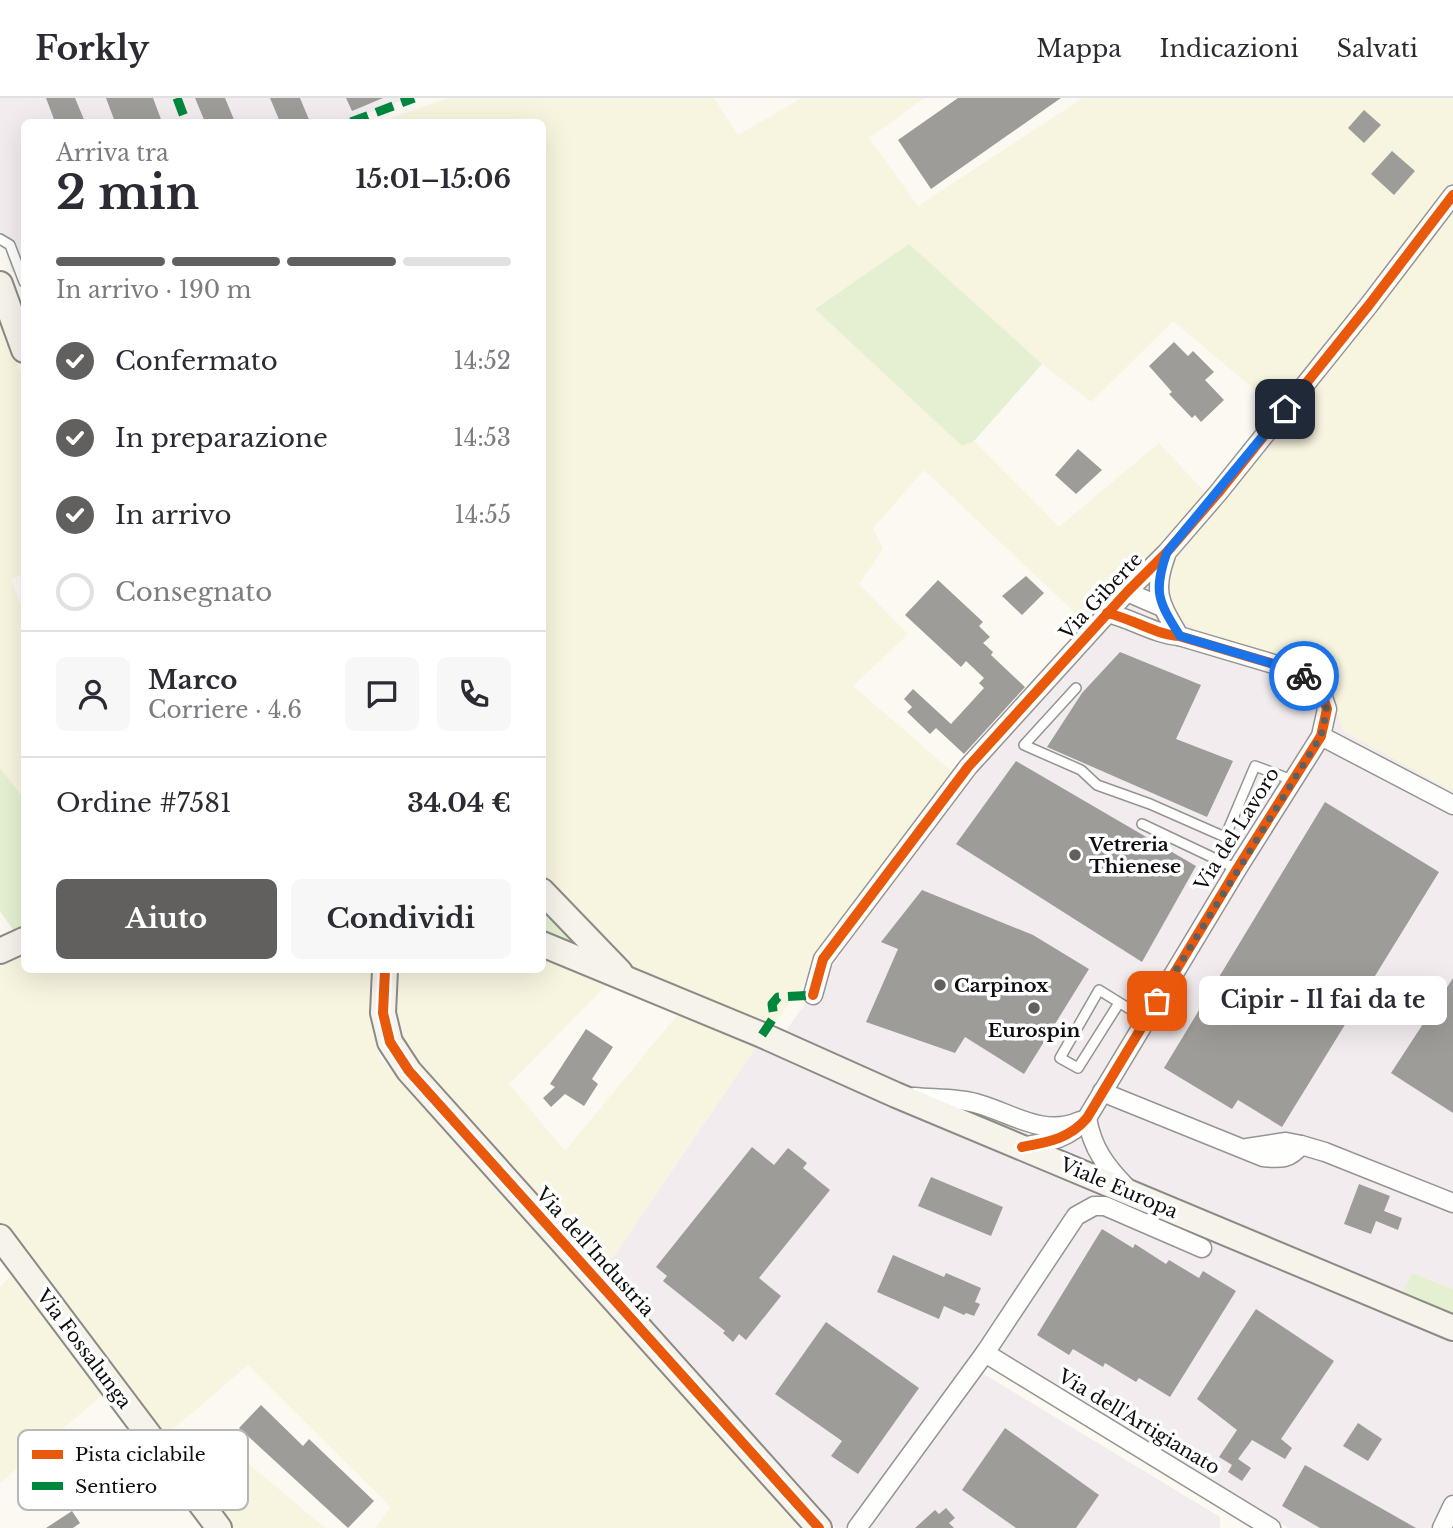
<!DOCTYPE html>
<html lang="it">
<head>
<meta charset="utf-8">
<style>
	:root { --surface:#fff; --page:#f7f7f7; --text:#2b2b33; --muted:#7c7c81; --line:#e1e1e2; --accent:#61605e }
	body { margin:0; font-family:"Libre Baskerville",serif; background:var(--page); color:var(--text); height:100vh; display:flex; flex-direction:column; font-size:26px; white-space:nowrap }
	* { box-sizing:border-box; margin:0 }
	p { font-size:23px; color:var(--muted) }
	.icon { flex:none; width:38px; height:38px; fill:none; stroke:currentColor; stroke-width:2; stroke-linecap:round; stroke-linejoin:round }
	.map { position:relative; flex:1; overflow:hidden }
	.details { position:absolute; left:21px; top:21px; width:525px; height:854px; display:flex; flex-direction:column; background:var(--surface); border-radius:10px; box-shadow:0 7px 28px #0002 }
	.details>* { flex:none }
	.pin { position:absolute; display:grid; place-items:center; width:60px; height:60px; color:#fff; margin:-30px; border-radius:14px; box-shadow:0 4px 10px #0006 }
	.courier { position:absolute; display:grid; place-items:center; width:70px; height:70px; margin:-35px; border:5px solid #1a73e8; border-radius:50%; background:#fff; color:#222; box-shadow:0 2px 9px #0007 }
	.bubble { position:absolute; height:49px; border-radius:10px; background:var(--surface); box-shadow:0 7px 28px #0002; font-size:23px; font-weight:800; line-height:49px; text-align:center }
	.headline em { font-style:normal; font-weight:800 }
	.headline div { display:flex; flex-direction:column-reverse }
	.headline { display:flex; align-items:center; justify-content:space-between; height:119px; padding:0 35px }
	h1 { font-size:46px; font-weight:800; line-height:52px }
	.bar { display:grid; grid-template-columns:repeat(4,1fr); gap:10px 7px; align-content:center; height:84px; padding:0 35px }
	.bar i { height:9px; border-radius:5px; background:var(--line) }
	.bar .on { background:var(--accent) }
	.bar p { grid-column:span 4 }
	.line { display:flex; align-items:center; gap:18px; padding:0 35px; border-top:2px solid var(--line) }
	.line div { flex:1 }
	.round { display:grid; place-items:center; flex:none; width:74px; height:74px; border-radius:10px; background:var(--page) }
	ol { padding:0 35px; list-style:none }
	li { display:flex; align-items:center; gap:21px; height:77px }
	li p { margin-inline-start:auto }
	li .icon { padding:7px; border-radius:50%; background:var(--accent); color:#fff; stroke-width:4 }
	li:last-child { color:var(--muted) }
	li i { width:38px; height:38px; border:4px solid var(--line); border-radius:50% }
	.button { display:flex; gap:14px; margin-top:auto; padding:14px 35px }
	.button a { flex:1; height:80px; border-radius:10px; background:var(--accent); color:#fff; font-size:28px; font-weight:800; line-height:80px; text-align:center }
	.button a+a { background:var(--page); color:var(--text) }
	header { display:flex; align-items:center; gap:42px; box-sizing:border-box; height:98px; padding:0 35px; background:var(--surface); border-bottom:2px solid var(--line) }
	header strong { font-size:33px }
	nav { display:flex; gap:38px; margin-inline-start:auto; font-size:24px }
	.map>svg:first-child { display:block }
	.industrial { fill:#f2ecef }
	.farmland { fill:#f7f4df }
	.green { fill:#e5f0d2 }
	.building { fill:#9e9c98 }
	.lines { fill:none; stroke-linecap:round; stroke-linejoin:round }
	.lane-casing { stroke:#959491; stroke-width:12 }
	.street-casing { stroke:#959491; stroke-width:21 }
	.secondary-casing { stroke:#8b8a87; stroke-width:28 }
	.lane { stroke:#fefefd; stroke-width:9 }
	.street { stroke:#fefefd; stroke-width:18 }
	.secondary { stroke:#f5f3ea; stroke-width:24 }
	.quiet { stroke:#00873e; stroke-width:9; stroke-dasharray:18 9; stroke-linecap:butt }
	.cycleway-casing { stroke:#fff; stroke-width:15 }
	.cycleway { stroke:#e8590c; stroke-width:10 }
	.done { stroke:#61605e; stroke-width:7; stroke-dasharray:0 12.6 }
	.route { stroke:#1a73e8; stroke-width:9 }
	.poi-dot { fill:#61605e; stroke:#fff; stroke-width:2.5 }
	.labels { text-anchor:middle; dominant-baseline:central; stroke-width:7; stroke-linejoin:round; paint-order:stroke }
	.street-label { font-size:19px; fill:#0e0e0e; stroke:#fff }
	.poi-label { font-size:19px; font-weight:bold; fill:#0e0e0e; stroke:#fff; text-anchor:start }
	.key { fill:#fff; stroke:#b7b7b7; stroke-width:2 }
	.key-label { font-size:19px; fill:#0e0e0e }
</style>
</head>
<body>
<header>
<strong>Forkly</strong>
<nav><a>Mappa</a><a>Indicazioni</a><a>Salvati</a></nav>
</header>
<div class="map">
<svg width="1453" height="1430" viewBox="0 0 1453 1430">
	<rect width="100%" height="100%" fill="#fbf9f2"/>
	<g class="industrial">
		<polygon points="0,0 410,0 343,24 24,24 24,168 12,174 0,134"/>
		<polygon points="1171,456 1207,539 1324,574 1344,633 1453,693 1453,1191 1412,1175 1399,1202 977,1017 782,938 952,702 1000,643"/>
		<polygon points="760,943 1453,1237 1453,1430 1288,1430 991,1247 974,1270 1220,1419 1220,1430 836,1430 600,1173 617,1154"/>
	</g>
	<g class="farmland">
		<polygon points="448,0 714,0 738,37 802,0 924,0 869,40 918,108 1083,0 1453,0 1453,87 1280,313 1173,223 1091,304 1042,266 910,147 815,210 962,348 974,343 1059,429 1159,345 1208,397 1088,527 924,372 873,430 883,451 859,486 908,536 853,588 956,677 769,933 632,872 618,851 549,793 543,783 542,24 381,24"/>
		<polygon points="1453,109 1453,693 1343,633 1324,573 1207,539 1168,513 1171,456 1255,366"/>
		<polygon points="0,220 24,283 24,476 11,481 24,515 24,701 0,670"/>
		<polygon points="24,842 24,872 373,872 373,930 379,958 804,1430 375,1430 391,1409 248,1267 159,1343 0,1141 0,853"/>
		<polygon points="543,850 612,882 509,986 565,1053 683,910 760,943 617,1154 600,1173 404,960 387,913 396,880 403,872 542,872"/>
		<polygon points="11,1178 104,1295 0,1385 0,1189"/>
		<polygon points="230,1350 325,1430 231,1430 191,1382"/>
	</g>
	<g class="green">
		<polygon points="909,146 1042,266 974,343 962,348 815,211"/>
		<polygon points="0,670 24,701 24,828 14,833 0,813"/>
		<polygon points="542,804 608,860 543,835"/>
		<polygon points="1412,1175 1453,1191 1453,1223 1399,1202"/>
	</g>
	<g class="building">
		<polygon points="46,0 75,0 85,24 55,24"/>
		<polygon points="106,0 153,0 162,24 115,24"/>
		<polygon points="195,0 225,0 235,24 205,24"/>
		<polygon points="270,0 300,0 310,24 280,24"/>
		<polygon points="346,0 383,0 352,13"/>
		<polygon points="958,0 1061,0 931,91 898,42"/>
		<polygon points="1364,12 1381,27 1364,45 1348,30"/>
		<polygon points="1392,53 1415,73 1394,97 1371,76"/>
		<polygon points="1174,244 1188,258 1193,253 1214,274 1205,282 1224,302 1201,324 1195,317 1192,320 1169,296 1172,294 1149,268"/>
		<polygon points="1078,351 1102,372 1076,396 1055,377"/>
		<polygon points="1026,478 1044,495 1022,517 1002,498"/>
		<polygon points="938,482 983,524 979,528 990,539 983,545 993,554 991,557 1025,589 964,656 936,630 930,636 907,614 912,609 904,601 913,591 951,626 984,590 979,585 984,580 966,563 961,569 905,517"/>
		<polygon points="1120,554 1201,587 1176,641 1233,663 1207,719 1047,649 1082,595"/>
		<polygon points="1016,663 1196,768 1142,864 956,746"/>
		<polygon points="1325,704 1439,774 1282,1029 1238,1002 1232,1011 1164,970"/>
		<polygon points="922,792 1033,837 1089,871 1024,976 965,939 955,955 866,924 898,851 881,844"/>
		<polygon points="1453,880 1453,1015 1391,975"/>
		<polygon points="586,931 613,949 592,981 598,986 584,1008 565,996 551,1009 543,1000 555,989 550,986"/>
		<polygon points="752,1049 774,1067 788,1050 807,1065 803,1070 830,1092 759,1180 781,1198 746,1242 739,1236 733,1244 723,1235 725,1233 663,1183 667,1178 656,1169"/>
		<polygon points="931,1079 1003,1109 991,1138 918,1108"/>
		<polygon points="1359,1086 1390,1098 1384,1113 1402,1120 1398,1132 1376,1123 1371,1136 1344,1126"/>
		<polygon points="1102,1131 1133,1150 1135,1146 1166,1166 1169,1162 1199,1180 1203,1173 1236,1193 1170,1299 1139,1280 1136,1284 1105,1265 1103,1269 1073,1251 1069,1257 1037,1237"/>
		<polygon points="893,1157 944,1179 946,1175 981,1190 975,1204 980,1206 974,1218 966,1215 964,1217 944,1208 939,1221 877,1194"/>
		<polygon points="1256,1211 1334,1263 1281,1341 1292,1350 1285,1361 1252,1342 1238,1361 1251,1370 1242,1383 1228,1374 1232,1367 1219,1359 1237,1332 1197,1301"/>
		<polygon points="826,1224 919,1290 858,1376 831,1358 842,1343 775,1296"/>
		<polygon points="261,1307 303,1348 309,1341 374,1403 348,1430 239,1330"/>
		<polygon points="1358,1325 1382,1341 1368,1363 1343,1348"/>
		<polygon points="1005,1330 1099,1397 1076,1430 1016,1430 962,1392"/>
		<polygon points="1305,1367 1416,1430 1320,1430 1282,1408"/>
		<polygon points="946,1410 955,1420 949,1425 954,1430 915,1430 935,1412 939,1416"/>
		<polygon points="72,1413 80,1425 73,1430 46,1430"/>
	</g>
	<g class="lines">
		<g class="lane-casing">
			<g id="lane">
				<polyline points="0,141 10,147 24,184"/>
				<polyline points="1076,590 1024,647 1081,672 1097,687 1150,706 1225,739 1255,668 1292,682"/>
				<polyline points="1142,726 1237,771"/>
				<polyline points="1119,905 1078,970 1060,960 1099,892 1146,921"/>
			</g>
		</g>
		<g class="street-casing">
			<g id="street">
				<path d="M 1166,457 C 1152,495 1160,505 1179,538"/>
				<polyline points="1127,494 1162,509"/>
				<polyline points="1321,638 1453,707"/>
				<polyline points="813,897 823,861 968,669 1127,494 1167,454 1218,395 1369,207 1453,97"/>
				<path d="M 1102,994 L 1263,1059 C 1281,1061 1290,1061 1301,1047"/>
				<path d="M 914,999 C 934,1001 956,1000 975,1005 C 1010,1014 1043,1040 1080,1023"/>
				<path d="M 1087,1020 C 1092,1050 1106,1069 1128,1091"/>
				<path d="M 1022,1049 C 1048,1044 1069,1041 1087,1020 L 1237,771 L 1321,638 L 1327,611 L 1319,587 L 1294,572 L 1179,538 C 1154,536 1133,521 1107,515"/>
				<polyline points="1247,1050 1286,1044 1301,1047 1325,1054 1453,1105"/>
				<polyline points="985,1255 1271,1430"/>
				<polyline points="857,1430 985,1255 1076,1118 1094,1108 1105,1108 1202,1150"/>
				<polyline points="1442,1430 1453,1407"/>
			</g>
		</g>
		<g class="secondary-casing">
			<g id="secondary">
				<polyline points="0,186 24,252"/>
				<polyline points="542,793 620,874"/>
				<polyline points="542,846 762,937 896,997 1453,1230"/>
				<polyline points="0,853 24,842"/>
				<polyline points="385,872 383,915 390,944 409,973 819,1430"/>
				<polyline points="0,1139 219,1430"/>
			</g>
		</g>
		<use href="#lane" class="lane"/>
		<use href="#street" class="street"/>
		<use href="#secondary" class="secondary"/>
		<g class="quiet">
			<polyline points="177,0 186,24"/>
			<polyline points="351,24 414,0"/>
			<polyline points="762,937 774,919 772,906 778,899 813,897"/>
		</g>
		<g class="cycleway-casing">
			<g id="cycleway">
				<polyline points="385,872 383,915 390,944 409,973 819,1430"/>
				<polyline points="813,897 823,861 968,669 1127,494 1167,454 1218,395 1369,207 1453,97"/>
				<path d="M 1022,1049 C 1048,1044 1069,1041 1087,1020 L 1237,771 L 1321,638 L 1327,611 L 1319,587 L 1294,572 L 1179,538 C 1154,536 1133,521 1107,515"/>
			</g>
		</g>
		<use href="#cycleway" class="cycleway"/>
	</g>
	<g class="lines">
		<polyline class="done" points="1157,903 1321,638 1327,611 1319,587 1304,578"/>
		<path class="route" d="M 1285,311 L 1167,454 C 1153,494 1158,503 1180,538 L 1294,572 L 1304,578"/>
	</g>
	<g class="poi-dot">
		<circle cx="1075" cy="757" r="7"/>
		<circle cx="940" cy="887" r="7"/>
		<circle cx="1034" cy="910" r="7"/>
	</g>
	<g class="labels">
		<g class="street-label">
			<text transform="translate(1101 498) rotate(-47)">Via Giberte</text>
			<text transform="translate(1237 731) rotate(-58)">Via del Lavoro</text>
			<text transform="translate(1119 1090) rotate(23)">Viale Europa</text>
			<text transform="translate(595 1154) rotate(48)">Via dell'Industria</text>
			<text transform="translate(84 1251) rotate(53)">Via Fossalunga</text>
			<text transform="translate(1139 1324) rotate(31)">Via dell'Artigianato</text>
		</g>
		<g class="poi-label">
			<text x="1089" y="746">Vetreria<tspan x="1089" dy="22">Thienese</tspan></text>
			<text x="954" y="887">Carpinox</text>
			<text x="1034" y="932" text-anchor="middle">Eurospin</text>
		</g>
	</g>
	<rect x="18" y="1332" width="230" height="80" rx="10" class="key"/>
	<rect x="32" y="1352" width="31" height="9" fill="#e8590c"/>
	<rect x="32" y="1384" width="31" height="8" fill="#00873e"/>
	<g class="key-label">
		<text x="75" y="1363">Pista ciclabile</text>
		<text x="75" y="1395">Sentiero</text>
	</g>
</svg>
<div class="pin" style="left:1157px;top:903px;background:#ea580c"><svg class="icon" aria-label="bag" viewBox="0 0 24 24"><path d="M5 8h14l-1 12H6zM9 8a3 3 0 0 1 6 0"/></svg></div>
<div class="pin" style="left:1285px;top:311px;background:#1f2937"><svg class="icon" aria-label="home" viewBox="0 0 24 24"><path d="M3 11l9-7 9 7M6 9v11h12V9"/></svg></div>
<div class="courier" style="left:1304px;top:578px"><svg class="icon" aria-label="bike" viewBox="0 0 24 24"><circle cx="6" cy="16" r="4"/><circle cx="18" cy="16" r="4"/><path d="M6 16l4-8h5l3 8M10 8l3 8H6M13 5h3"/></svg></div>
<div class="bubble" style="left:1199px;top:878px;width:248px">Cipir - Il fai da te</div>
<section class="details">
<div class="headline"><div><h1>2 min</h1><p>Arriva tra</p></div><em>15:01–15:06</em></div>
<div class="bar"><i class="on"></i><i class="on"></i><i class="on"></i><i></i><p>In arrivo · 190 m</p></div>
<ol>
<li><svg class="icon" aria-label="check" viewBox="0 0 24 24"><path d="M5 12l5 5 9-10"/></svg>Confermato<p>14:52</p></li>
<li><svg class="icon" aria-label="check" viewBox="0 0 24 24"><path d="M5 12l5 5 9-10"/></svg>In preparazione<p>14:53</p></li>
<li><svg class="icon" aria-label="check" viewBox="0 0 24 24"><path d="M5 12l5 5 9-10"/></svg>In arrivo<p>14:55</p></li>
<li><i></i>Consegnato</li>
</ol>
<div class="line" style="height:126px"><a class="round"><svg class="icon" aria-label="person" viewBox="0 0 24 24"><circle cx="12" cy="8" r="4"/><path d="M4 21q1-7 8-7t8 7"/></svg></a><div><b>Marco</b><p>Corriere · 4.6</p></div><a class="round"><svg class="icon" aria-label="chat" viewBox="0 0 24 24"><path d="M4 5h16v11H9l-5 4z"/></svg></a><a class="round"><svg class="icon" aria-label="phone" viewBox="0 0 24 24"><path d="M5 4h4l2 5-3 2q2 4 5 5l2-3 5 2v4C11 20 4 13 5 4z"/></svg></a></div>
<div class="line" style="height:91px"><div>Ordine #7581</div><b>34.04 €</b></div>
<div class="button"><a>Aiuto</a><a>Condividi</a></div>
</section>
</div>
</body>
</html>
